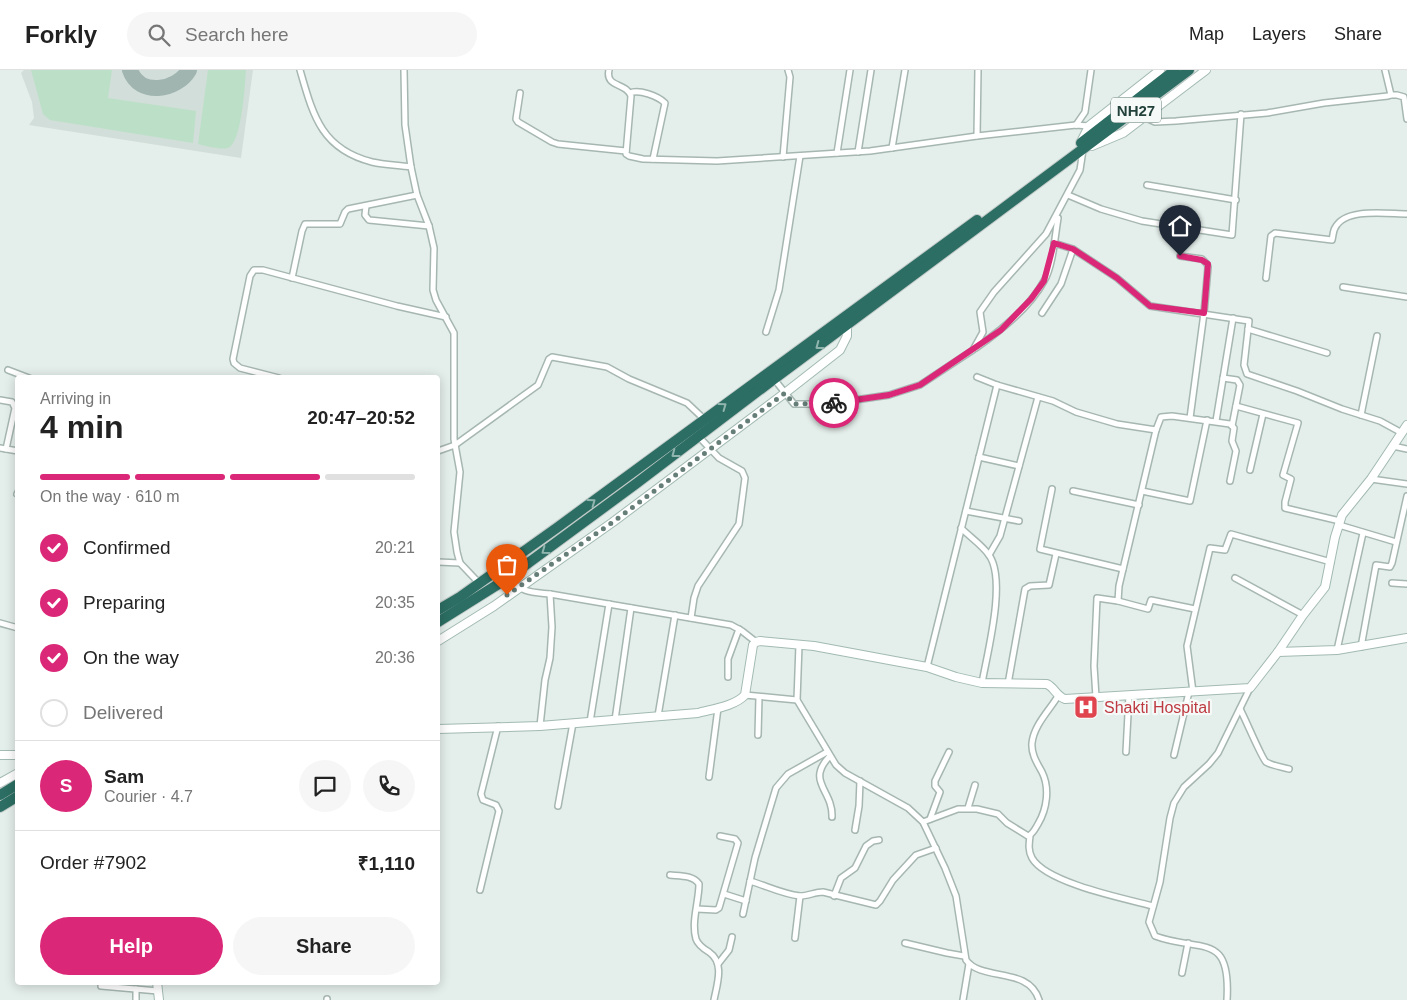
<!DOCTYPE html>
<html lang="en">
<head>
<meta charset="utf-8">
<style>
	:root { --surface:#fff; --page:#f6f6f6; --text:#222; --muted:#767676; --line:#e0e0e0; --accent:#db2777 }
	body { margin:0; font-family:Arial,sans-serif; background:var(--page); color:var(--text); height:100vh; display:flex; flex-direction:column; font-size:19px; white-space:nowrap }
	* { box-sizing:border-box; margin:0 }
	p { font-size:16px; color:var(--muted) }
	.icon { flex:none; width:28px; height:28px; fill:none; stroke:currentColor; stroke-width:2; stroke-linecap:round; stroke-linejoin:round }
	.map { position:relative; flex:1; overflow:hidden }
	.details { position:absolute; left:15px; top:305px; width:425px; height:610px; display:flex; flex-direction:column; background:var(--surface); border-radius:5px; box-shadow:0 2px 12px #0003 }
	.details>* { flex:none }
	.pin { position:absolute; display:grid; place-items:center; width:42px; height:42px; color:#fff; margin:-51px -21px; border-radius:50% 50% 50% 0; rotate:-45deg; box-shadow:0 0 5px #0007 }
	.pin .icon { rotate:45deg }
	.courier { position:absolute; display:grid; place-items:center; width:50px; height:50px; margin:-25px; border:4px solid #db2777; border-radius:50%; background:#fff; color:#222; box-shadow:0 1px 6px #0007 }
	.overview em { font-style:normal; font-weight:600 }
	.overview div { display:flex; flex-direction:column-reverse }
	.overview { display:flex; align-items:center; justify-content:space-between; height:85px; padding:0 25px }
	h1 { font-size:32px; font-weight:600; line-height:38px }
	.bar { display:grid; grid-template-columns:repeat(4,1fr); gap:8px 5px; align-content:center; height:60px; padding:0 25px }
	.bar i { height:6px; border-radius:4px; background:var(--line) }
	.bar .on { background:var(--accent) }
	.bar p { grid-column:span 4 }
	.line { display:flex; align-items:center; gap:12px; padding:0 25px; border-top:1px solid var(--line) }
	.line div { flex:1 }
	.round { display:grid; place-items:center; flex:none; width:52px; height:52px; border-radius:26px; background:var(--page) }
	ol { padding:0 25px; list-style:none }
	li { display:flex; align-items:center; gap:15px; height:55px }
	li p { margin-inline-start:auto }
	li .icon { padding:5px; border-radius:50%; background:var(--accent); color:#fff; stroke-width:4 }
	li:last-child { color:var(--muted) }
	li i { width:28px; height:28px; border:2px solid var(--line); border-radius:50% }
	.primary-button { display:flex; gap:10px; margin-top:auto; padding:10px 25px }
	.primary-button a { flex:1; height:58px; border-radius:30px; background:var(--accent); color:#fff; font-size:20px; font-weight:600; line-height:58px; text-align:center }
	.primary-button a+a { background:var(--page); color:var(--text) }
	header { display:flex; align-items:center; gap:30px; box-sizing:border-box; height:70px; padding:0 25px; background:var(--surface); border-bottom:1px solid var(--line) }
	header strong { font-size:24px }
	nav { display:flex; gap:28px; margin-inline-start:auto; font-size:18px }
	.search { width:350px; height:45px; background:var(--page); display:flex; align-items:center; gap:12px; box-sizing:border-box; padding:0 18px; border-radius:28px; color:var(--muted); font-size:19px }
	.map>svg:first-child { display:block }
	.built { fill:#d2ded9 }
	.green { fill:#bce0c7 }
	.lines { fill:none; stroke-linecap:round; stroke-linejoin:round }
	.taxiway { stroke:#a0b5b0; stroke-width:16 }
	.street-casing { stroke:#a6b7b2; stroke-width:8 }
	.secondary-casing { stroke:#a2bab3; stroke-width:10 }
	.highway-casing { stroke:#c1cac8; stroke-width:12 }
	.street { stroke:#fff; stroke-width:5 }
	.secondary { stroke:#fff; stroke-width:8 }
	.highway { stroke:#2c6e63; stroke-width:10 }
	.oneway { stroke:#90b4ae }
	.done { stroke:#667e78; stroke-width:5; stroke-dasharray:0 9 }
	.route { stroke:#db2777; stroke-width:6 }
	.labels { text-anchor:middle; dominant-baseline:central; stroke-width:4.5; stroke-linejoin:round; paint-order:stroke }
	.shield { fill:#f5faf8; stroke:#617873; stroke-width:1 }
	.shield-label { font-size:15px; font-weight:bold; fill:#22413a }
	.health-label { font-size:16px; fill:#be3a42; stroke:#f5faf8; text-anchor:start }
</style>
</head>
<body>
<header>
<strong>Forkly</strong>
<div class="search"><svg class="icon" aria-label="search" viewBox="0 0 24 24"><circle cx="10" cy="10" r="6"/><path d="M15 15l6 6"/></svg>Search here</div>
<nav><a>Map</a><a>Layers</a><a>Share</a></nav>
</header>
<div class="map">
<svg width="1407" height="930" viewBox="0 0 1407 930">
	<rect width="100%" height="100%" fill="#e4eeea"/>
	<polygon class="built" points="24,0 253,0 241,88 29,55 34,48 32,32 21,3"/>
	<g class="green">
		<polygon points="31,0 112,0 108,28 196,41 193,73 50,50 43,44"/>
		<path d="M 208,0 L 246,0 C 245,14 242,73 228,78 C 220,80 207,76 198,74 Z"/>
	</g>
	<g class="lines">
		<path class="taxiway" d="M 130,0 C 139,27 177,21 189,0"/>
		<g class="street-casing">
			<g id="street">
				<path d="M 300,0 C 313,45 321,79 372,92 C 385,95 398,95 411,97"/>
				<polyline points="404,0 405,55 411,97 417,125 429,156 434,178 433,220 436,230 454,263 454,369 460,402 454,462 457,482 460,493 480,514"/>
				<path d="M 609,0 C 605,18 626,12 631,26 L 626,84 L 629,86 L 643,89 L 717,91 L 870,81 L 977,66 L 1076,55 L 1089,56"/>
				<polyline points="520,23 516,49 518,52 552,72 558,74 626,81"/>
				<path d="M 630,23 C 639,19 658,26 665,33 L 653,89"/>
				<polyline points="1391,25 1397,25 1404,27 1407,49"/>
				<polyline points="1144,47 1155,52 1176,51 1267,43 1324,33 1388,26 1391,25 1385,0"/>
				<polyline points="1076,55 1085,42 1091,0"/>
				<polyline points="977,66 978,0"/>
				<polyline points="892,78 905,0"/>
				<polyline points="858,82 871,0"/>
				<polyline points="837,83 850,0"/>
				<polyline points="783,87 790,7 788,0"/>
				<polyline points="1147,115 1236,130"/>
				<polyline points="1068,125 1101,139 1142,151 1232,165 1241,44"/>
				<polyline points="366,136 365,145 369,150 429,156"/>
				<polyline points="1054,173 1073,179 1117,208 1150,236 1249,251 1244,295 1247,304 1297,321 1342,339 1380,351 1402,363"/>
				<polyline points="1180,186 1202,189 1207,194 1208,197 1204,243 1190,348"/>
				<polyline points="292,208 302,161 305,154 340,154 345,142 348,139 417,125"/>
				<path d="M 1266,208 L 1271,166 L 1275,163 L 1332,170 C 1333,166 1333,161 1335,158 C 1345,137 1388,144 1407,144"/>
				<polyline points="1343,217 1407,227"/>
				<polyline points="1042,243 1061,214 1073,179"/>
				<polyline points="1248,259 1327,283"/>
				<polyline points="766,262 779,220 800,86"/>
				<path d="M 976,278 C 999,262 1030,237 1044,211 C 1053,196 1055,166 1058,148"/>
				<polyline points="8,300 29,308"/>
				<polyline points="977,307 997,315 1053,331 1076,342 1117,354 1156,360 1161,347 1172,346 1230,354 1234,358 1232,371 1236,381 1230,411"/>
				<polyline points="279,308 240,298 234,293 233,289 250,206 254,200 263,200 397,236 446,247"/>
				<polyline points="1223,308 1237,310 1240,315 1232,356"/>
				<polyline points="774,309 794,334 828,334 889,325 920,315 973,280 983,262 980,242 994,222 1046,164 1080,100 1083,80"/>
				<polyline points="0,330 12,332 15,338 6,379"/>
				<polyline points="1236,336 1298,353 1283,405 1291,409 1285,432 1285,438 1340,451"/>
				<polyline points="1361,345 1377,266"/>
				<polyline points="1216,351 1233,248"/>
				<polyline points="1393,376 1407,379"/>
				<polyline points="0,378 18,381"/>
				<polyline points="438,381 455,375 538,315 549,289 552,287 607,297 629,309 687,333 704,349"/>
				<polyline points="979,387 1019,396"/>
				<polyline points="1250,400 1263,344"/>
				<polyline points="1371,409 1407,414"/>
				<polyline points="1052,419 1040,479 1123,499"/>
				<polyline points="1073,421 1139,435"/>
				<polyline points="1142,421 1190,431 1207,350"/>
				<polyline points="17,424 18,422"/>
				<polyline points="966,441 1019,451"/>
				<polyline points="1339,455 1396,472"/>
				<path d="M 961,458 C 970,467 982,475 989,485 C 1007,510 987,584 982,613"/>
				<polyline points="989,485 1000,466 1038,327"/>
				<polyline points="438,492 460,493"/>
				<path d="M 508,508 C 523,523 530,522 550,524 L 731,555 L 742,561 L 756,572"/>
				<polyline points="1235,508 1303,545"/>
				<polyline points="1392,513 1407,514"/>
				<polyline points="1118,531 1148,539 1151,530 1195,539"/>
				<polyline points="691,548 694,528 698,516 739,454 745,408 742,401 719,388 699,367"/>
				<polyline points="0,553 18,558"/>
				<path d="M 799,575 L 797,630 L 836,695 L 845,703 L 908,738 L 923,752 L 945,798 L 956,826 L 966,890 C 982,912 1029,896 1039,930"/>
				<polyline points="1361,577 1376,495 1390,497 1392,493 1407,426"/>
				<polyline points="1337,580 1363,463"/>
				<polyline points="927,597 997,315"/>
				<polyline points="728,607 728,589 739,559"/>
				<polyline points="1008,614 1025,519 1030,516 1049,515 1056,484"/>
				<polyline points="1193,622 1187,576 1210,478 1225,480 1231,464 1331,492"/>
				<polyline points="745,625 797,630"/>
				<polyline points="1096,627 1094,596 1097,528 1118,531 1119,516 1156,360"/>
				<path d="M 1240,639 C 1245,648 1262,689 1266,692 C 1273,696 1282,697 1289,699"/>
				<polyline points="658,646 675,545"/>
				<polyline points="615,650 631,538"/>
				<polyline points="590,652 609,534"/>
				<polyline points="540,656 545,610 550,588 552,557 550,524"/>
				<polyline points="758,665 759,627"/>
				<polyline points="1126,682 1129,625"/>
				<polyline points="1174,685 1189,622"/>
				<path d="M 829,687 C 806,712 833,720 832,747"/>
				<polyline points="709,707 718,638"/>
				<polyline points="558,736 573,653"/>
				<polyline points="968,738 975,715"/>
				<polyline points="930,749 940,722 935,716 935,711 949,682"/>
				<path d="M 923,752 L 958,739 L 977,739 L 998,744 L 1007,753 L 1028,766 C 1033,764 1035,759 1038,754 C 1047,739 1050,718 1042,702 C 1037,693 1031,684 1032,673 C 1034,655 1049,641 1058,626"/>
				<polyline points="855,760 859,736 860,711"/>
				<path d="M 1030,766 C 1029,774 1028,781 1032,788 C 1046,813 1126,829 1153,836"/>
				<path d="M 670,805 C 680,806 693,805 699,814 C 699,831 691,852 696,869 C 698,875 704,879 709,882 C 725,893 717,914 714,930"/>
				<path d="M 750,811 C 767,816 782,824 800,826 C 808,826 815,822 823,822 L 876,835 L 880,831 L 893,810 L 916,785 L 936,778"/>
				<polyline points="480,820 499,741 496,735 483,730 481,724 498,656"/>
				<polyline points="724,824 746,831"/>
				<polyline points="834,826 841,808 855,798 866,776 873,771 879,770"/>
				<polyline points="697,839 716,840 719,838 738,773 735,769 720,766"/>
				<polyline points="743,844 755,788 776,718 788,704 827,682"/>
				<polyline points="795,868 800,826"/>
				<polyline points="905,873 947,883 964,886"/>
				<polyline points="718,894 729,880 732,867"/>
				<polyline points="1182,903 1188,873"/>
				<polyline points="101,916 158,921"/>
				<polyline points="136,930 136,919"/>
				<polyline points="327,930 327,929"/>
				<polyline points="963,930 969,894"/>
				<path d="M 1227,930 C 1231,861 1201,883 1155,866 L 1149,852 L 1160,812 L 1170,748 L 1174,733 L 1184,717 L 1209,694 L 1218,683 L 1250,618"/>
			</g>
		</g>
		<g class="secondary-casing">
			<g id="secondary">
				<polyline points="1081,72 1089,56 1160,0"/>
				<polyline points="1092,76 1123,63 1206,0"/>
				<polyline points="438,571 494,536 613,452 785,323 840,280 847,266 847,255"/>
				<polyline points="1278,582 1303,545 1325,517 1335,467 1342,445 1371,409 1407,355"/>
				<path d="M 438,659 L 540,656 L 698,643 C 713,639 735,636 745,625 L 753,575 L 756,572 L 760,571 L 814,576 L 927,597 L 956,607 L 982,613 L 1047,614 C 1055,618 1056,626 1065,629 L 1250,618 L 1278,582 L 1337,580 L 1407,568"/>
				<polyline points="0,685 18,685"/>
				<polyline points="0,713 18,703"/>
				<polyline points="157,912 159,930"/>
			</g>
		</g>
		<g class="highway-casing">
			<g id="highway">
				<polyline points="1081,73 1175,0"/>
				<polyline points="438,540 460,527 558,457 977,150"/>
				<polyline points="438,552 508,508 637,413 774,309 1189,0"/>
				<polyline points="0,725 18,714"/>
				<polyline points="0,737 18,726"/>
			</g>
		</g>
		<use href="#street" class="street"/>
		<use href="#secondary" class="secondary"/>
		<use href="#highway" class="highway"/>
	</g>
	<defs><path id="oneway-chevron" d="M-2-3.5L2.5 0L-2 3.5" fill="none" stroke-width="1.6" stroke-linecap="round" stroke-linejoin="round" transform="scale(1.25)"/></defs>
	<g class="oneway">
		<use href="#oneway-chevron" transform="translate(819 276) rotate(143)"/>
		<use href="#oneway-chevron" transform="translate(723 336) rotate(-36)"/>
		<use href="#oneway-chevron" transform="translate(675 384) rotate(143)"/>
		<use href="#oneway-chevron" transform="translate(592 432) rotate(-36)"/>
		<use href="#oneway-chevron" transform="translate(545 481) rotate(144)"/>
	</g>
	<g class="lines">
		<polyline class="done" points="507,525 613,452 785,323 794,334 834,333"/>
		<polyline class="route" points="834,333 889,325 920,315 1001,260 1031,229 1044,211 1054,173 1073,179 1117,208 1150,236 1204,243 1208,194 1202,190 1180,186"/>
	</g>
	<defs>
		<g id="hospital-square" transform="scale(1.25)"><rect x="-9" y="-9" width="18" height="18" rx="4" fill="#e0444e" stroke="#f5faf8"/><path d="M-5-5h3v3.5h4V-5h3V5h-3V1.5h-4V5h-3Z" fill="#fff"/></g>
	</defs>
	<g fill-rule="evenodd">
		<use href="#hospital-square" x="1086" y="637"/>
	</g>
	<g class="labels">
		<rect class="shield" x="1111" y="27.5" width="50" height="25" rx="4"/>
		<g class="shield-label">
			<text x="1136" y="40">NH27</text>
		</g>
		<g class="health-label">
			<text x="1104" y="637">Shakti Hospital</text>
		</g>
	</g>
</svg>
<div class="pin" style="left:507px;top:525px;background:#ea580c"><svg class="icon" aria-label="bag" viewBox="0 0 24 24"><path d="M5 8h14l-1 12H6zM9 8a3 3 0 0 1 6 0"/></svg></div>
<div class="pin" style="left:1180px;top:186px;background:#1f2937"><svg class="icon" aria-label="home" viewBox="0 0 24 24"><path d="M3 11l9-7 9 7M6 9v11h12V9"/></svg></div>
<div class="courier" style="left:834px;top:333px"><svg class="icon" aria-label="bike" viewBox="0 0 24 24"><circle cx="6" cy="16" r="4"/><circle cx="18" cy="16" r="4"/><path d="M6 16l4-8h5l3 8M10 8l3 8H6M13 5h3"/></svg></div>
<section class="details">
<div class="overview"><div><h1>4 min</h1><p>Arriving in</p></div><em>20:47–20:52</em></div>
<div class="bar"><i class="on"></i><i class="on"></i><i class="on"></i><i></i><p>On the way · 610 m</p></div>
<ol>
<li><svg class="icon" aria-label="check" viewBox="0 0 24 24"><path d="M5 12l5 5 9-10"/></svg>Confirmed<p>20:21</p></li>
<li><svg class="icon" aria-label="check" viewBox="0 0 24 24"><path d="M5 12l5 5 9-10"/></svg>Preparing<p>20:35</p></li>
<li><svg class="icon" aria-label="check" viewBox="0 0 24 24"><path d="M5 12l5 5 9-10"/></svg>On the way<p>20:36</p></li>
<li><i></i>Delivered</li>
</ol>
<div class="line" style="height:90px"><b class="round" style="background:var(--accent);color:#fff">S</b><div><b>Sam</b><p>Courier · 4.7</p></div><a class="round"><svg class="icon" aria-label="chat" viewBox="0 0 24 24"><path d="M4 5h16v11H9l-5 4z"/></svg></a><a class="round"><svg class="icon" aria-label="phone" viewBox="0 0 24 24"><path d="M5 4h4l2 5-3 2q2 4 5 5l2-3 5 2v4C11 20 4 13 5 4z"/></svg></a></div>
<div class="line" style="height:65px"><div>Order #7902</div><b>₹1,110</b></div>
<div class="primary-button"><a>Help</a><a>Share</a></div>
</section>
</div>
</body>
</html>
